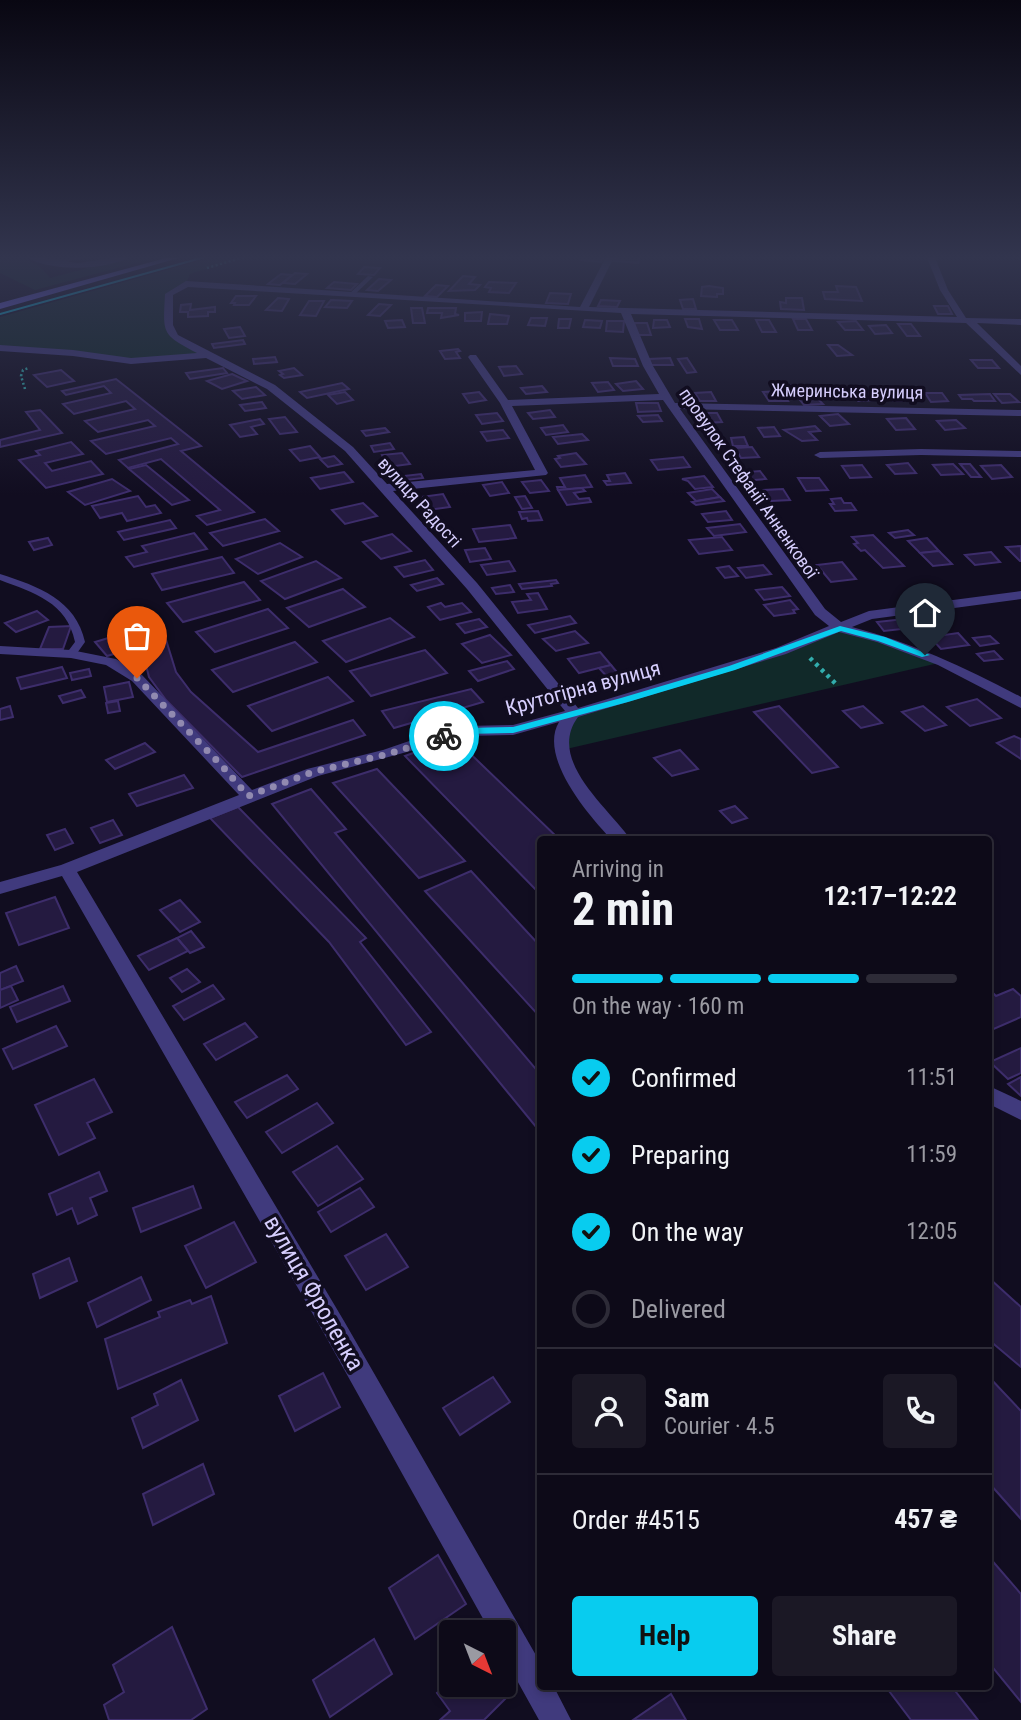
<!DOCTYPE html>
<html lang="en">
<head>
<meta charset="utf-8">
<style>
	:root { --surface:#0d0a18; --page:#1b1825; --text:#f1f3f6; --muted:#9a9aa2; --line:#2d2b37; --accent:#08ccef }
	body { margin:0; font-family:"Roboto Condensed",sans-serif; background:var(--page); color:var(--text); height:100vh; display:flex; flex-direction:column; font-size:26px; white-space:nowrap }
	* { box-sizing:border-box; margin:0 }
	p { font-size:23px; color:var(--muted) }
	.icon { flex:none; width:38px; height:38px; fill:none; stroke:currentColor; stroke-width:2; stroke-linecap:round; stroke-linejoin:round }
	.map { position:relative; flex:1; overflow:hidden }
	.side { position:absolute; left:537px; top:836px; width:455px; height:854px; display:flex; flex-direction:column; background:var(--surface); border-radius:7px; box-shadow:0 4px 10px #0003,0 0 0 2px var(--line) }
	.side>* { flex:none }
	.needle { width:46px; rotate:138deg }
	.tools { position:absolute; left:439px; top:1620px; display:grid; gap:14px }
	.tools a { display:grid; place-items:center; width:77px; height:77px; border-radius:7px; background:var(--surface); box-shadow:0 4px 10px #0003,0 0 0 2px var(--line); font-size:35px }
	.pin { position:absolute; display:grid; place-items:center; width:60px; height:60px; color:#fff; margin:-72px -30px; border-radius:50% 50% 50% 0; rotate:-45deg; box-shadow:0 0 7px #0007 }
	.pin .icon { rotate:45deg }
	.courier { position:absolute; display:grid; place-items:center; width:70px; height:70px; margin:-35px; border:5px solid #08ccef; border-radius:50%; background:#fff; color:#222; box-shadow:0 2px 9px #0007 }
	.head em { font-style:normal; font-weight:700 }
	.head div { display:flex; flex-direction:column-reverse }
	.head { display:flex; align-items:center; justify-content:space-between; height:119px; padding:0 35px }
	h1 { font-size:46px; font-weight:700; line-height:52px }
	.bar { display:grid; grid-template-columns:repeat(4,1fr); gap:10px 7px; align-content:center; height:84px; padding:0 35px }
	.bar i { height:9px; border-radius:5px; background:var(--line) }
	.bar .active { background:var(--accent) }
	.bar p { grid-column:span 4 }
	.line { display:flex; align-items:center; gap:18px; padding:0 35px; border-top:2px solid var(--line) }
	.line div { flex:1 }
	.round { display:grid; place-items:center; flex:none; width:74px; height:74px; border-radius:7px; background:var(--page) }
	ol { padding:0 35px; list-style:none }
	li { display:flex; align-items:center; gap:21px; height:77px }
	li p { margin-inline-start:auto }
	li .icon { padding:7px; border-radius:50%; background:var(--accent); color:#111; stroke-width:4 }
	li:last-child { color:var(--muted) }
	li i { width:38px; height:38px; border:4px solid var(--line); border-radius:50% }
	.action { display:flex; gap:14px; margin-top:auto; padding:14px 35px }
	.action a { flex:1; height:80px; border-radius:7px; background:var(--accent); color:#111; font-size:28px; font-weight:700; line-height:80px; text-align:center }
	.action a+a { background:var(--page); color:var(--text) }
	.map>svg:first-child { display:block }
	.green { fill:#112929 }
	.building { fill:#241a40; stroke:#3d2d6b; stroke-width:2 }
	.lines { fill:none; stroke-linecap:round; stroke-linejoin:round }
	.path-far1 { stroke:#32adad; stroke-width:2.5; stroke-dasharray:2 2.5; stroke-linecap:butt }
	.path { stroke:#32adad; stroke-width:4.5; stroke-dasharray:3.5 4.5; stroke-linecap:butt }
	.lane { fill:#403a7d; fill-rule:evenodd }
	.street { fill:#403a7d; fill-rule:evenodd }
	.secondary { fill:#7368fa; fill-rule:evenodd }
	.tram { stroke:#08ccef; stroke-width:2 }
	.route { fill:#08ccef }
	.done { stroke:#918ab0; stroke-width:7; stroke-dasharray:0 12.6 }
	.labels { text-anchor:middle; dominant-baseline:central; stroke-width:7; stroke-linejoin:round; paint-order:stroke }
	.far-street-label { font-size:18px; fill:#d6cefd; stroke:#110d20 }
	.street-label { font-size:21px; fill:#d6cefd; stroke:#110d20 }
	.near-street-label { font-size:24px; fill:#d6cefd; stroke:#110d20 }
</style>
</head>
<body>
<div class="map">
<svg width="1021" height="1720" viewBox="0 0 1021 1720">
	<rect width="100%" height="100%" fill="#110d20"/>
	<g class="green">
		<path d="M 0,255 C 20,255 38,261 50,278 L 137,255 L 166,255 L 35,290 L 0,273 Z"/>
		<polygon points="220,255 251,255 190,274 186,284 169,294 170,333 205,355 146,361 0,348 0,317"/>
		<polygon points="840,628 943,662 562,750 574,712"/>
	</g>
	<g class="building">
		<polygon points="74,255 79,258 59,262 51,257"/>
		<polygon points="591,255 605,255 601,262 581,260 583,257"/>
		<polygon points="616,257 624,256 640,257 638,263 614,261"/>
		<polygon points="364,267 380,268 374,275 358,274"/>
		<polygon points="295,273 307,274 295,284 283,283"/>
		<polygon points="281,274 292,275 280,285 268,284"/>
		<polygon points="463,276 475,277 469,284 480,285 475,290 449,291"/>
		<polygon points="379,279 391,280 378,291 367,290"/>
		<polygon points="334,282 357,284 351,290 327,288"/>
		<polygon points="489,282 516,283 509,293 489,292 491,288 485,287"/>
		<polygon points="436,285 448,286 437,297 425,296"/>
		<polygon points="709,286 723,288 723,294 717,294 717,297 701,296 702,287"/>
		<polygon points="836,286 856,287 862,301 825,299 823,292 838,292"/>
		<polygon points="550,293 571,294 568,304 546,303"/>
		<polygon points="236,296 256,296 249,305 234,305 235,303 231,303"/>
		<polygon points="278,298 289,299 282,311 266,310"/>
		<polygon points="786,298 802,298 804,310 781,309 780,302 786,303"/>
		<polygon points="693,299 696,309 683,309 680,300"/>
		<polygon points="331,300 352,301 347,308 325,307"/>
		<polygon points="601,300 620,301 617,307 598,306"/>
		<polygon points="309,301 324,301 316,316 300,315"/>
		<polygon points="191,304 190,310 215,307 215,312 208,312 208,316 188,317 188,312 180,312 181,305"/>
		<polygon points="379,304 391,305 380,316 368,315"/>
		<polygon points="934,306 948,306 952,314 938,314"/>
		<polygon points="411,308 422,308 425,323 413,323"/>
		<polygon points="428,308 456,308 455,314 459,315 441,318 442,313 427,313"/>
		<polygon points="482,312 481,321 465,321 465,313"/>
		<polygon points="490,314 509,316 507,324 488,324"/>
		<polygon points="531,318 547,318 545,326 528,325"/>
		<polygon points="559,319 571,319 569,328 558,328"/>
		<polygon points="685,319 699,319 702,329 688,327"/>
		<polygon points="793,319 806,319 812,330 798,330"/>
		<polygon points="402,320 405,327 388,328 385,321"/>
		<polygon points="585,320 602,321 600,328 583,327"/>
		<polygon points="654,320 667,320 670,327 653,328"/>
		<polygon points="714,320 732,320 738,330 720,330"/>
		<polygon points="756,320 769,320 776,332 762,332"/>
		<polygon points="607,321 624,321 623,332 606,331"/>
		<polygon points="856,321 863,330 845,330 838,322"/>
		<polygon points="634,323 647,323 651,335 638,335"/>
		<polygon points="898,324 911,324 920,336 907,336"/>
		<polygon points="886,325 892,333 875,334 869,326"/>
		<polygon points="240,327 245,336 229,338 224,329"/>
		<polygon points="243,340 245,344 214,348 212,344"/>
		<polygon points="828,345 838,345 852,355 837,356"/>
		<polygon points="458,349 460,351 456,352 460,358 445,359 440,351"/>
		<polygon points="275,357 277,362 254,364 253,359"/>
		<polygon points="610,358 635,359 638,366 613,366"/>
		<polygon points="670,358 673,365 651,365 649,359"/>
		<polygon points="687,358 696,372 687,373 678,359"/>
		<polygon points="971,360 992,360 999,368 978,368"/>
		<polygon points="516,366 522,374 504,376 499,367"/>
		<polygon points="223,368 227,373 190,379 186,373"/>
		<polygon points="294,368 302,375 284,378 280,375 283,374 279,371"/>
		<polygon points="61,370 74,381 47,387 34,375"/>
		<polygon points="232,374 247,381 222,389 207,381"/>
		<polygon points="116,379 201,446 181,451 254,512 207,525 197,516 220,510 161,459 128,468 119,460 178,444 171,438 106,454 91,441 155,426 148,420 98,432 85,421 135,409 126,401 74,414 63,404 111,393 104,386 66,395 62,391"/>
		<polygon points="636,381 643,389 623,391 616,384"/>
		<polygon points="608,382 614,390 598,392 592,383"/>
		<polygon points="342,383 349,389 307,398 300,392"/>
		<polygon points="783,385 806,385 811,391 787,392"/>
		<polygon points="542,386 547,392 526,394 521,388"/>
		<polygon points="256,387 265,395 242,399 233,391"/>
		<polygon points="781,391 788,401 769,401 763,392"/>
		<polygon points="867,391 874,400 858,401 851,392"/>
		<polygon points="345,392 353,400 337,404 328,395"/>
		<polygon points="479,392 486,400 469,403 463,394"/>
		<polygon points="711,392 716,401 700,401 695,393"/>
		<polygon points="888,393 915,393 920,401 893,401"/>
		<polygon points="925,393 942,393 948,401 931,402"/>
		<polygon points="823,394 827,398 818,399 823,404 804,405 796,395"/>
		<polygon points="990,394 995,401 974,401 972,399 962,399 959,395"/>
		<polygon points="994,394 1010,394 1019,402 1002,403"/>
		<polygon points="262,402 266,408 245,411 240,405"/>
		<polygon points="636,403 658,403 661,411 638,412"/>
		<polygon points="40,410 62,433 0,447 0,440 40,430 26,412"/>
		<polygon points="550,410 555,417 533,419 528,413"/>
		<polygon points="497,413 503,421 482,424 476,415"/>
		<polygon points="700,413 717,413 722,422 705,423"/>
		<polygon points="838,414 849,424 830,426 820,416"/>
		<polygon points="658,415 662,421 643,422 638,416"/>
		<polygon points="285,417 297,432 280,434 269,419"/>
		<polygon points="906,418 915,429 896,430 887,419"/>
		<polygon points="260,419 264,424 251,427 257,434 240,437 230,425"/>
		<polygon points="956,420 965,428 945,430 937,421"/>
		<polygon points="563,425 568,432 546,435 541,428"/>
		<polygon points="815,426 820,431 809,432 817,440 802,441 784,430"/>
		<polygon points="774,427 780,436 764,437 758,428"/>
		<polygon points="385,428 389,432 366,436 362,431"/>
		<polygon points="503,430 509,438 487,441 481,432"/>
		<polygon points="582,434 588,440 558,444 553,437"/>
		<polygon points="744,437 748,446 733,446 731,438"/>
		<polygon points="71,442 83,454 45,463 52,471 91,461 103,474 46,488 19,460 40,455 36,451"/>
		<polygon points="390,443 394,449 374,452 371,446"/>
		<polygon points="310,446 320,457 300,461 290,450"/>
		<polygon points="752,447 759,457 741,458 735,448"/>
		<polygon points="402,453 410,464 388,467 382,455"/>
		<polygon points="576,453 586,464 561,467 555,459 560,458 558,456"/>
		<polygon points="334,456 342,464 328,467 320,459"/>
		<polygon points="683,457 690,467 658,470 651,460"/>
		<polygon points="908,463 916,473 895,474 887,465"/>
		<polygon points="953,464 963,474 941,475 933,465"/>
		<polygon points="960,464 970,464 981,477 971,477"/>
		<polygon points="146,465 189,500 172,505 129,469"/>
		<polygon points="862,465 871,477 850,478 842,466"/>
		<polygon points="1001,465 1012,477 992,479 981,466"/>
		<polygon points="760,471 766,479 741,481 735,473"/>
		<polygon points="344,472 353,482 320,489 311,478"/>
		<polygon points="625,473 631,483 607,485 604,481 610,481 607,475"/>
		<polygon points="421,474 423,478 397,481 395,477"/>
		<polygon points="585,475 592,487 558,490 557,487 565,487 560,478"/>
		<polygon points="704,476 713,487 695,489 688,481 682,479"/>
		<polygon points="798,478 819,478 828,490 806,491"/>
		<polygon points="112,479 130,491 85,505 68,492"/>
		<polygon points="541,480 549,491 530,493 522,482"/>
		<polygon points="502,482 509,493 490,496 483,485"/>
		<polygon points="582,488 585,491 574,493 579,499 589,498 591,502 567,505 558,490"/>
		<polygon points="712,489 720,497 696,501 688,493"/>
		<polygon points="783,489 790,500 771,501 764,490"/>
		<polygon points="443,494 450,507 428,510 421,497"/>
		<polygon points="138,496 146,507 155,505 161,513 127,521 122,513 100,518 92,506"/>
		<polygon points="525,496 532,508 522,509 515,497"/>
		<polygon points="720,497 724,501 696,505 692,502"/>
		<polygon points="841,498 844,503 851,503 856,510 835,511 830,504 834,504 831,499"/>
		<polygon points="363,503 377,516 345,524 332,510"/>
		<polygon points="538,511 542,520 528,521 527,518 522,519 519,512"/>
		<polygon points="726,511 732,520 708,522 702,514"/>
		<polygon points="265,519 279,531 223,546 210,533"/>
		<polygon points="170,520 176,528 124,540 118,532"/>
		<polygon points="740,524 746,532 714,536 707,528"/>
		<polygon points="510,525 516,538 479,542 473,529"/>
		<polygon points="908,530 914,535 895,538 889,533"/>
		<polygon points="194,533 207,549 134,567 126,557 147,552 142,546"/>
		<polygon points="392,534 411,551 381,559 363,542"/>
		<polygon points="873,535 904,566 883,568 865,550 861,551 854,544 858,543 852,537"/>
		<polygon points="722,537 732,550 699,554 689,540"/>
		<polygon points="48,538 52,545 34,550 29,542"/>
		<polygon points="927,538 939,551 920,553 908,541"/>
		<polygon points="280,543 302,557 258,574 236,559"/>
		<polygon points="1021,546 1021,561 1020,561 1006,547"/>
		<polygon points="485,548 491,559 470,562 465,550"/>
		<polygon points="939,551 952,564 933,566 920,553"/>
		<polygon points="991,552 1000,562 975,565 965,555"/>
		<polygon points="222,557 234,573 162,590 152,574"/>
		<polygon points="425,560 433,570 404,577 395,567"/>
		<polygon points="316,561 341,578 285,599 261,581"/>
		<polygon points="509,561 515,571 487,575 481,565"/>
		<polygon points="842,562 856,579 831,582 817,565"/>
		<polygon points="763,565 771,574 746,578 738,568"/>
		<polygon points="729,566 738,576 725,578 717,568"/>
		<polygon points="437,578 443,584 417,591 411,585"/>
		<polygon points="556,580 558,583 551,584 552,586 522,589 519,584"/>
		<polygon points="244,582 260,600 183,622 167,603"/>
		<polygon points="510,585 514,592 496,594 492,588"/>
		<polygon points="782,587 790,596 764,600 756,590"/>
		<polygon points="343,589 365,607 309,627 287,608"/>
		<polygon points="538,593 547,609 518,613 512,602 531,600 527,594"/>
		<polygon points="790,600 798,609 793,610 795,613 774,616 764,605"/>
		<polygon points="441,603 445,607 462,603 471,612 440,620 428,607"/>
		<polygon points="268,609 288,628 215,652 196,632"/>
		<polygon points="37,611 48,620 16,632 5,623"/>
		<polygon points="570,616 576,623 535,633 528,625"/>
		<polygon points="390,618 414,637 346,662 323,641"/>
		<polygon points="479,619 487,627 465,633 457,624"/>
		<polygon points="904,619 911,628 884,631 877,622"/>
		<polygon points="71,626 63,649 40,649 49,627"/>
		<polygon points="163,630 176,672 191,692 258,752 353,720 365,735 242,777 166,700 149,677 138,634"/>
		<polygon points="575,631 588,643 556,651 543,639"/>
		<polygon points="958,633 969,645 941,649 930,637"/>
		<polygon points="490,635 511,655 482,663 462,644"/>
		<polygon points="115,636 127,650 107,656 95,642"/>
		<polygon points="990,636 998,643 980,646 973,638"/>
		<polygon points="295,642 317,662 233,692 212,670"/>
		<polygon points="425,650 447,673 371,696 350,671"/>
		<polygon points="994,651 1002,659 984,661 977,654"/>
		<polygon points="600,652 611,665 579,673 568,659"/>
		<polygon points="507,661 514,669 478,681 469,671"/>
		<polygon points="611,665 621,677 610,680 599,668"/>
		<polygon points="62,667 67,678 21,689 17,678"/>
		<polygon points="89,669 91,676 72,680 70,673"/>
		<polygon points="328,677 353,701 272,731 248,706"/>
		<polygon points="129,682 133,697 107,702 104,687"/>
		<polygon points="471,689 483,702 394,728 382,711"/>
		<polygon points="81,690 85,697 63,703 59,696"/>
		<polygon points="977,699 1001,718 970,726 947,707"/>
		<polygon points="118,701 120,711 108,713 106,703"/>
		<polygon points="10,706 13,717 0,720 0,709"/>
		<polygon points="779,706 838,767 812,773 754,712"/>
		<polygon points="863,706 882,723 861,728 843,711"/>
		<polygon points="923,706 946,725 925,731 902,712"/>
		<polygon points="1014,736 1021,739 1021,759 997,743"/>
		<polygon points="454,738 560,840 541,840 541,895 405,756"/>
		<polygon points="145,743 155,752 115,769 106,760"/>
		<polygon points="680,750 698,769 672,776 654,758"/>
		<polygon points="377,769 465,861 419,878 333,783"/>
		<polygon points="184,775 193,788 137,806 129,794"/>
		<polygon points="311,789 346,829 335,833 541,1075 541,1133 272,804"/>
		<polygon points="735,806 747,818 732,823 720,811"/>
		<polygon points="238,807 366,938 360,942 431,1032 406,1045 329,942 210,818"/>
		<polygon points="113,820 122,835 100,843 91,828"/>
		<polygon points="65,829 73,843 55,850 47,835"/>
		<polygon points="471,871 541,947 541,1018 425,891"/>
		<polygon points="55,897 69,928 19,945 6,913"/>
		<polygon points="180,900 200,922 180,932 160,910"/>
		<polygon points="191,931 204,947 190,953 177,938"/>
		<polygon points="177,938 188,951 149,970 138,956"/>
		<polygon points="16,966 23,981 0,990 0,973"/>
		<polygon points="187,969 200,982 182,992 170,978"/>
		<polygon points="213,985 224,999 184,1020 173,1006"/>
		<polygon points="11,986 18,1000 0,1008 0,990"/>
		<polygon points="63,986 70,1001 17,1022 10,1007"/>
		<polygon points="989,989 996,996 1013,989 1021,996 1021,1017 989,1031"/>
		<polygon points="245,1023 257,1037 216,1060 204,1044"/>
		<polygon points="56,1026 67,1046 13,1069 3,1049"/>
		<polygon points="1021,1048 1021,1073 1008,1079 990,1062"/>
		<polygon points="287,1075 298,1089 247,1118 235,1102"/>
		<polygon points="1021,1077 1021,1096 1008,1084"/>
		<polygon points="94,1079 112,1112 87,1123 95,1138 59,1155 35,1105"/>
		<polygon points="317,1103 333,1123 282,1153 266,1132"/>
		<polygon points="337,1146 363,1179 318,1206 293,1172"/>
		<polygon points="99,1172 107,1191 90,1198 97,1215 78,1224 72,1208 57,1215 49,1194"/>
		<polygon points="193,1186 201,1208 141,1232 133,1208"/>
		<polygon points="360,1188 374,1207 331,1232 318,1212"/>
		<polygon points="234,1222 256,1262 206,1288 185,1246"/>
		<polygon points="386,1234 408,1267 366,1290 345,1256"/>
		<polygon points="69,1258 77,1281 40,1298 33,1274"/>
		<polygon points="141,1277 151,1300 97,1327 88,1303"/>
		<polygon points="989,1278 1021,1307 1021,1367 989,1340"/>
		<polygon points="211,1296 227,1343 118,1389 105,1339 160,1317 158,1312 190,1300 192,1304"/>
		<polygon points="323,1373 340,1407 295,1431 279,1396"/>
		<polygon points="493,1377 510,1402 460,1435 443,1408"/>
		<polygon points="989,1377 1021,1411 1021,1519 989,1483"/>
		<polygon points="181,1380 198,1420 143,1448 132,1418 158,1405 154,1394"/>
		<polygon points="203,1464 214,1494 153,1525 143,1494"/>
		<polygon points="438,1555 466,1604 415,1639 389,1588"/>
		<polygon points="989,1557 1021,1594 1021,1702 989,1663"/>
		<polygon points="172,1627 207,1709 191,1720 109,1720 104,1705 124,1692 113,1665"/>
		<polygon points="374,1639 392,1674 330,1717 313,1680"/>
		<polygon points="504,1670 517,1687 484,1720 440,1720 450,1711 437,1693 452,1679 452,1685 468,1685 473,1692 480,1685 504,1685"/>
		<polygon points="886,1687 952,1687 978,1720 911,1720"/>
		<polygon points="671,1694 686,1720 633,1720"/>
	</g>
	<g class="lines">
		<g class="path-far1">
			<polyline points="207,268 251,255"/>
			<polyline points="25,389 21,376 23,370 29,368"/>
		</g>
		<polyline class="path" points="810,658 838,686"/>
		<g class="lane">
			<polygon points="368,276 373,277 353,296 349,296 349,294"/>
			<path d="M 0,574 C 38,586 76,600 85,642 L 75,656 L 71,657 L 66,654 L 75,642 C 67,602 34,593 0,580 Z"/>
		</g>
		<g class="street">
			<path d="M 23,255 L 78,263 L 134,255 C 107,271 49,273 23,255 Z"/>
			<path d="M 607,255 L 615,255 L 589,307 L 957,317 L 940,290 L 926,255 L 934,255 L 948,290 L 966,318 L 1021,319 L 1021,325 L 977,323 L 1021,366 L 1021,375 L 966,323 L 631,314 L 653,366 L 675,403 L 1021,410 L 1021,416 L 680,409 L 825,609 L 841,622 L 869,611 L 1021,591 L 1021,599 L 872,619 L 852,627 C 913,643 966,668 1021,697 L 1021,708 L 938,665 L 877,642 L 839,632 L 786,654 L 578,717 C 546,760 609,808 631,840 L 612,840 C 589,816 538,757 559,722 L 513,735 L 466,736 L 318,776 L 77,872 L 344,1321 L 541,1664 L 541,1687 L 554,1687 L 571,1720 L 539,1720 L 504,1657 L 504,1633 L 491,1633 L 326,1337 L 62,876 L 0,894 L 0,882 L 61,865 L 239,795 L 132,681 L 106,665 L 71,658 L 0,654 L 0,646 L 71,650 L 116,659 L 142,675 L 252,790 L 307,769 L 383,750 L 418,738 L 466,726 L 513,725 L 565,711 L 467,589 L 345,451 L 267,389 L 206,358 L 131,364 L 73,356 L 0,351 L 0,345 L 73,350 L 131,358 L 197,353 C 161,334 163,334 165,294 L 186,281 L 580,307 ZM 188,287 L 621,313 L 643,366 L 659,394 L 508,400 L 476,355 L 470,355 L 468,357 L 500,403 L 535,470 L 387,484 L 353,447 L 275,385 L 178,335 L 173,325 L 173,295 ZM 663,400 L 815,615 L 829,626 L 776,648 L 578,708 L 477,583 L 393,491 L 546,475 L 548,473 L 512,406 Z"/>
			<polygon points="921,449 1021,451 1021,457 921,455 820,458 814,455 820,452"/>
			<polygon points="989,1086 1021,1101 1021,1120 989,1104"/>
		</g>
		<polygon class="secondary" points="177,255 189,255 0,309 0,303"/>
		<polyline class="tram" points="0,314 212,255"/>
	</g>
	<linearGradient id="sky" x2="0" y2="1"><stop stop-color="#090712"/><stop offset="0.52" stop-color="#32354e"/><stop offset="1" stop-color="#32354e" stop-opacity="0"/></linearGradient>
	<rect width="1021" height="495" fill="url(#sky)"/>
	<polygon class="route" points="840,626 885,637 930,655 922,657 878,641 841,631 735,670 628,702 513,733 466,734 444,739 439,736 466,728 513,727 621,698 729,666"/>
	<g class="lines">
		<polyline class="done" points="137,678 223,767 248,796 313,772 388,754 444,736"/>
	</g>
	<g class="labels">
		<g class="far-street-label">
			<text transform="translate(847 391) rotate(1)">Жмеринська вулиця</text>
			<text transform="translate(749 483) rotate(55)">провулок Стефанії Анненкової</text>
			<text transform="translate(420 502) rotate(48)">вулиця Радості</text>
		</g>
		<g class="street-label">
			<text transform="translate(583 688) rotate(-15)">Крутогірна вулиця</text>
		</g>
		<g class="near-street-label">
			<text transform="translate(314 1293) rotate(60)">вулиця Фроленка</text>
		</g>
	</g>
</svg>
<div class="tools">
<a><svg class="needle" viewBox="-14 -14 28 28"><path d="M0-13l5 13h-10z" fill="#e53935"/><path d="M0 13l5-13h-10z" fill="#9a9aa2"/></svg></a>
</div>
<div class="pin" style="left:137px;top:678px;background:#ea580c"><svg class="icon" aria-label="bag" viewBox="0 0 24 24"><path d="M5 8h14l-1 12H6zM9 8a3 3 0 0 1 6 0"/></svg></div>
<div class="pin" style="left:925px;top:655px;background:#1f2937"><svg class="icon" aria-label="home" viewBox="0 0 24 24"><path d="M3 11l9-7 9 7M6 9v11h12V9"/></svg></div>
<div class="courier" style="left:444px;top:736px"><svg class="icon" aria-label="bike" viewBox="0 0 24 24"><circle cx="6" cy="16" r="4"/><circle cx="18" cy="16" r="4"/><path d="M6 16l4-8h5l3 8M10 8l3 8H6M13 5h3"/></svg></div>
<section class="side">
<div class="head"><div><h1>2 min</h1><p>Arriving in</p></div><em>12:17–12:22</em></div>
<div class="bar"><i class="active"></i><i class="active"></i><i class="active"></i><i></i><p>On the way · 160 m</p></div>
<ol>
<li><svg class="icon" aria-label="check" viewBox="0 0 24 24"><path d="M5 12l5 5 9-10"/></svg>Confirmed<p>11:51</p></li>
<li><svg class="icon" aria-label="check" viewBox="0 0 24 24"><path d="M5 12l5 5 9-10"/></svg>Preparing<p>11:59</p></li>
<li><svg class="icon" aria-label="check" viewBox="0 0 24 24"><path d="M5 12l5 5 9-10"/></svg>On the way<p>12:05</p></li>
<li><i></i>Delivered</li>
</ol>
<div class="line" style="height:126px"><a class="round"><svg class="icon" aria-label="person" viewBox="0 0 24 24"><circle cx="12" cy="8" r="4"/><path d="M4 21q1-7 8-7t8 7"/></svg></a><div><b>Sam</b><p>Courier · 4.5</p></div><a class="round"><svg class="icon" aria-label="phone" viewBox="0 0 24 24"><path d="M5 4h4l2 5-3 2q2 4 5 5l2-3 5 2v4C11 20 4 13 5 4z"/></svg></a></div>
<div class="line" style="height:91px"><div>Order #4515</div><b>457 ₴</b></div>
<div class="action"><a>Help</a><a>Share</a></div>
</section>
</div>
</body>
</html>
